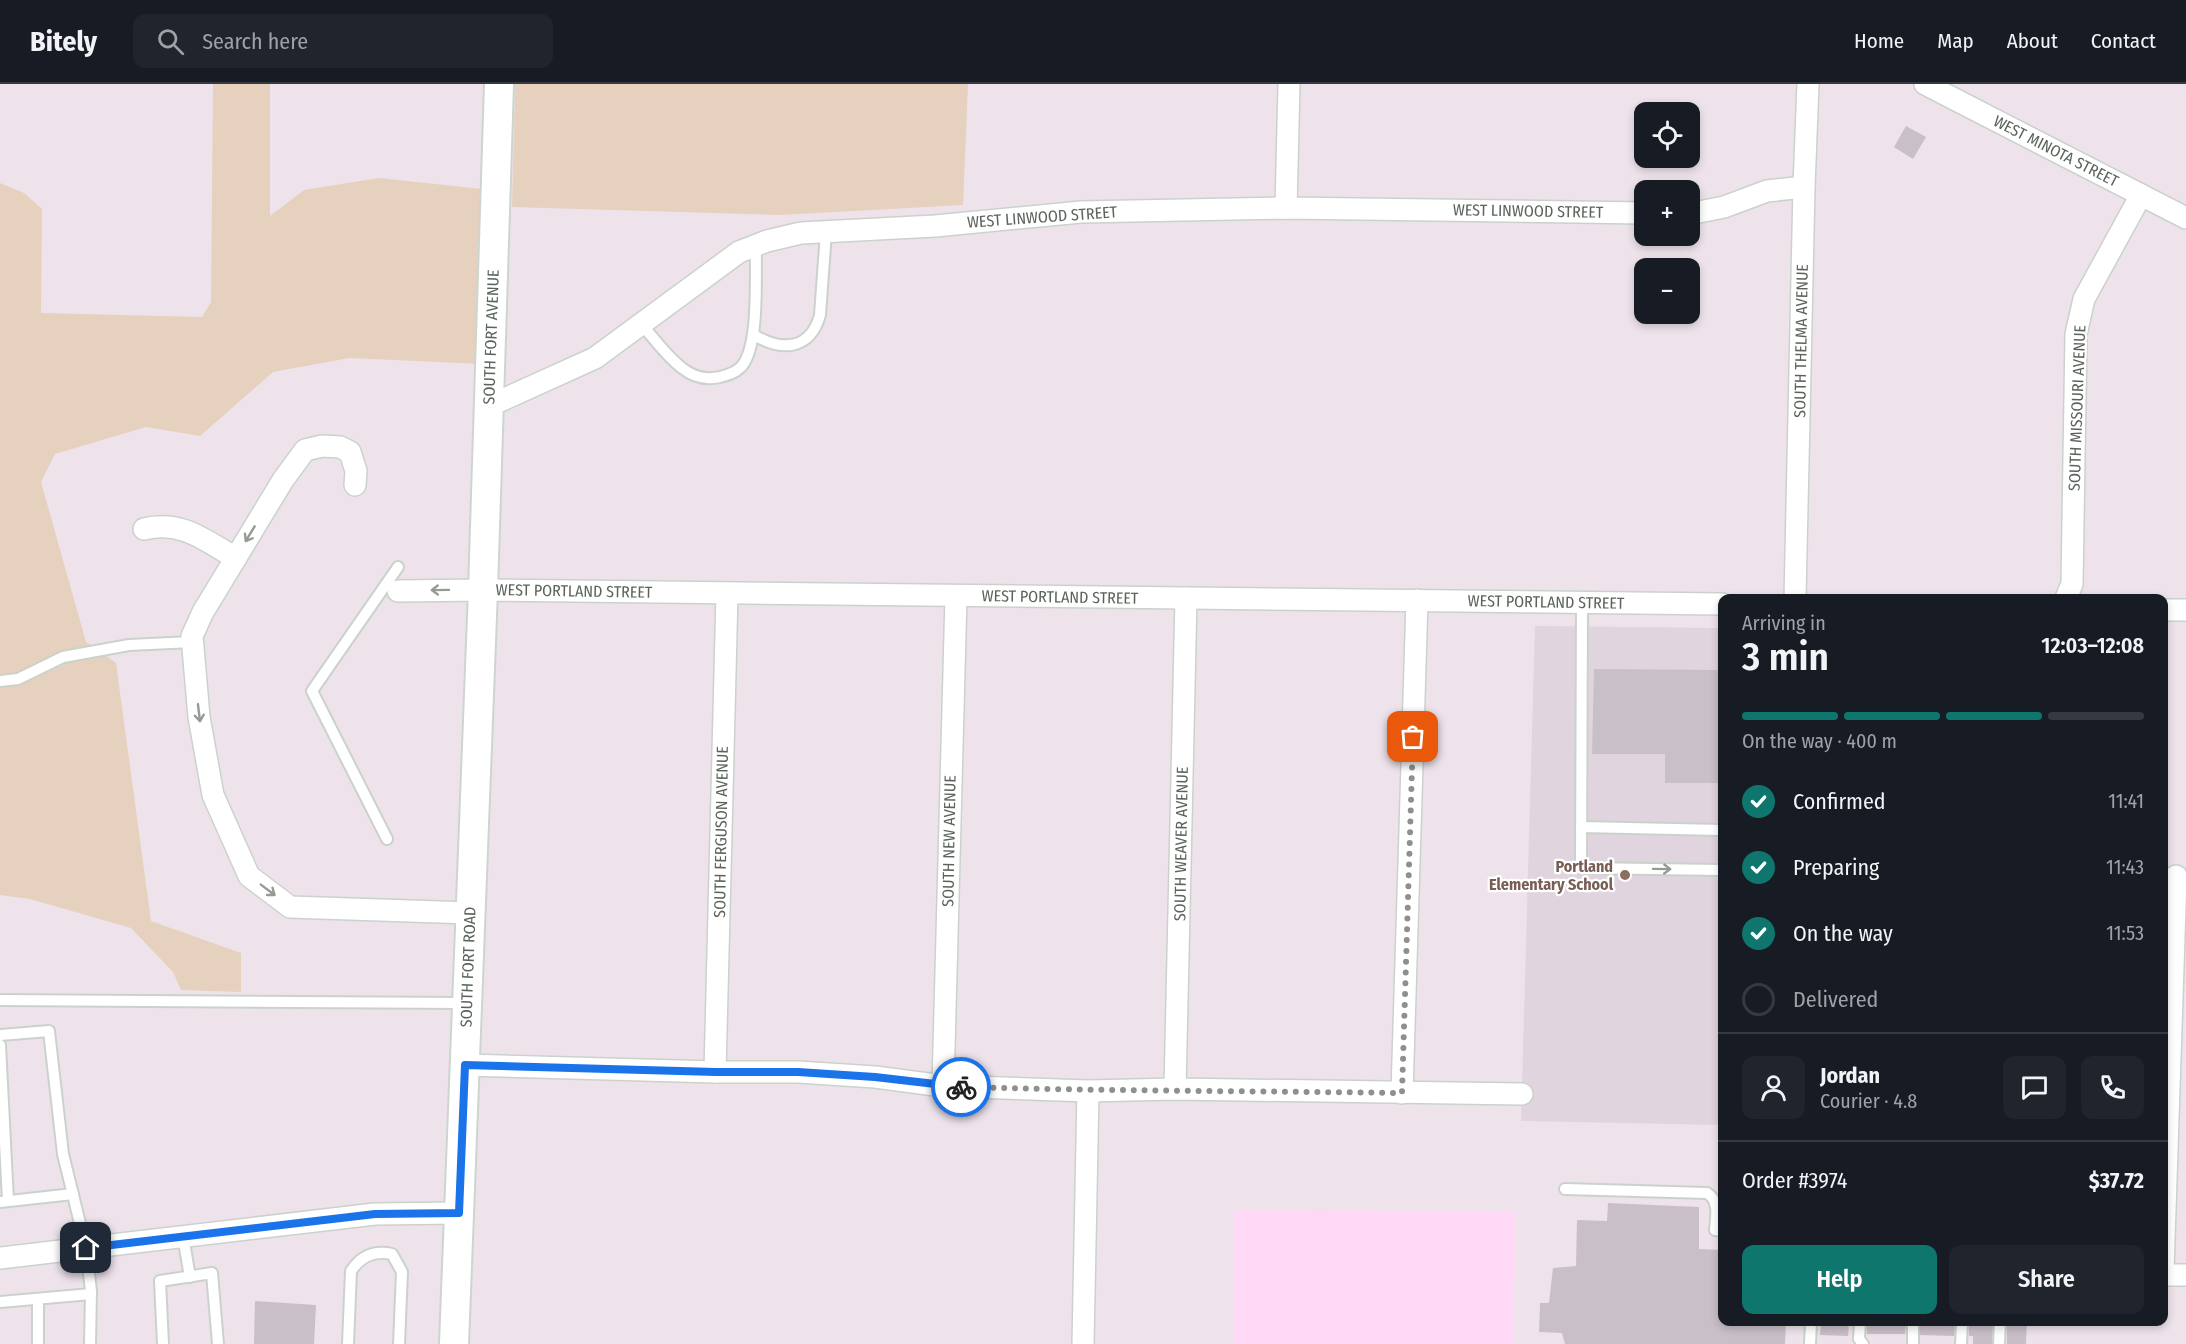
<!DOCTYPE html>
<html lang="en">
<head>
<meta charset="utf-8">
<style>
	:root { --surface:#171b24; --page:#20242c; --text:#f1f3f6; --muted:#9ea1a6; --line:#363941; --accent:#0f766e }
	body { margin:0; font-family:"Fira Sans Condensed",sans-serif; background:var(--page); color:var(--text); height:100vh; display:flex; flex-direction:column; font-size:22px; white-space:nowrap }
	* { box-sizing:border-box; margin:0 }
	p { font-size:20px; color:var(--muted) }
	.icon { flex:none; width:33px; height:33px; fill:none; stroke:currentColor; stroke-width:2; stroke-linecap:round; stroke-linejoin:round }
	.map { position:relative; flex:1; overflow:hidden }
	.side { position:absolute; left:1718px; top:510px; width:450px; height:732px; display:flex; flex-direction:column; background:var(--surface); border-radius:12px; box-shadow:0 3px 9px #0003 }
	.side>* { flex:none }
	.controls { position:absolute; left:1634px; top:18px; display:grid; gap:12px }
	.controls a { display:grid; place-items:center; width:66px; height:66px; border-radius:12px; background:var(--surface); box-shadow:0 3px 9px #0003; font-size:30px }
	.pin { position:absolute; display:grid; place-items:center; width:51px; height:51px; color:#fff; margin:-26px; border-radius:12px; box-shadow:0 3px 9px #0006 }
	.courier { position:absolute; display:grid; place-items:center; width:60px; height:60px; margin:-30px; border:4px solid #1a73e8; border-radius:50%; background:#fff; color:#222; box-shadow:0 2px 8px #0007 }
	.headline em { font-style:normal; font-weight:600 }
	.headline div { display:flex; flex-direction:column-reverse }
	.headline { display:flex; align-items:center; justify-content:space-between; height:102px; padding:0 24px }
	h1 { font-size:39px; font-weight:600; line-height:45px }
	.bar { display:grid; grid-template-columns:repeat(4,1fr); gap:9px 6px; align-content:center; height:72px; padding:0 24px }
	.bar i { height:8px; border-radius:4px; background:var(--line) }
	.bar .active { background:var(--accent) }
	.bar p { grid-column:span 4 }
	.line { display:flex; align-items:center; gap:15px; padding:0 24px; border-top:2px solid var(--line) }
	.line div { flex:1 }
	.round { display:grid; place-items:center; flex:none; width:63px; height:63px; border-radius:12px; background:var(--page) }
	ol { padding:0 24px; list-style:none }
	li { display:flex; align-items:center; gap:18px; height:66px }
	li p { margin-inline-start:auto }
	li .icon { padding:6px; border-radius:50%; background:var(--accent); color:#fff; stroke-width:4 }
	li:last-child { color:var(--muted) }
	li i { width:33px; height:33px; border:3px solid var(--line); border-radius:50% }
	.cta { display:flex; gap:12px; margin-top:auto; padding:12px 24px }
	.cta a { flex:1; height:69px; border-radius:12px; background:var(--accent); color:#fff; font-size:24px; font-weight:600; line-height:69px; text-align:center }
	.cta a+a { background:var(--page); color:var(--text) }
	header { display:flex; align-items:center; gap:36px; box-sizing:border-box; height:84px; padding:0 30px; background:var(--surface); border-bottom:2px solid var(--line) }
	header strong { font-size:28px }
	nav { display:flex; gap:33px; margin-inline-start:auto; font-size:21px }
	.search { width:420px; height:54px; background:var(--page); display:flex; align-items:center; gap:15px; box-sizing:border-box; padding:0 21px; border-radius:12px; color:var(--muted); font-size:22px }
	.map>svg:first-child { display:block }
	.commercial { fill:#fed8f5 }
	.education { fill:#e0d4de }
	.green { fill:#e6d1bf }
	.building { fill:#c9bfc8 }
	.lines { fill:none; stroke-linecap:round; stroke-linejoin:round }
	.lane-casing { stroke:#cbd2cc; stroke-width:14 }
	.street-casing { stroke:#cbd2cc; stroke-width:24 }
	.secondary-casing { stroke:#cdd6ce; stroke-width:32 }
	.lane { stroke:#fff; stroke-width:10 }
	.street { stroke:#fff; stroke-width:21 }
	.secondary { stroke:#fff; stroke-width:28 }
	.oneway { stroke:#949a94 }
	.done { stroke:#8e908d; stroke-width:6; stroke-dasharray:0 10.8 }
	.route { stroke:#1a73e8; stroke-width:8 }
	.education-dot { fill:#8d6e63; stroke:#fff; stroke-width:2 }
	.labels { text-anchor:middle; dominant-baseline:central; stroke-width:4.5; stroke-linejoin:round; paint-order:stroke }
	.street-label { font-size:16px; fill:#5b645b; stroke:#fff }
	.education-label { font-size:16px; font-weight:bold; fill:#785e54; stroke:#fff; text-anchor:end }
</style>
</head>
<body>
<header>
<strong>Bitely</strong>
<div class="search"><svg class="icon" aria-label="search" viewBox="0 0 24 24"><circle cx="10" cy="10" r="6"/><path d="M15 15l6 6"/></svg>Search here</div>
<nav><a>Home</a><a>Map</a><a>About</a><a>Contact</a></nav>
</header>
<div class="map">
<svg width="2186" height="1260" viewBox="0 0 2186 1260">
	<rect width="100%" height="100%" fill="#eee3eb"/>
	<polygon class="commercial" points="1233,1126 1516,1127 1513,1260 1233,1260"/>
	<polygon class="education" points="1535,542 1722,544 1722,1041 1521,1037"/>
	<g class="green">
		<polygon points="213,0 270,0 270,132 304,106 379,94 482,105 482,280 349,274 273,288 200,352 146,343 55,370 41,398 86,558 116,579 151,837 241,869 241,908 181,906 173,888 131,844 30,815 0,811 0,99 24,109 42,125 41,229 202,233 211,218"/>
		<polygon points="515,0 968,0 963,121 780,131 512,123"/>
	</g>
	<g class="building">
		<polygon points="1906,42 1926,53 1913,75 1894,63"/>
		<polygon points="1594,585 1722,586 1722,699 1665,699 1665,670 1592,670"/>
		<polygon points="1608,1119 1699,1123 1699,1165 1722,1166 1722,1238 1786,1238 1785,1260 1565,1260 1562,1249 1539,1248 1540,1219 1549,1219 1553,1184 1576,1182 1577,1136 1607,1137"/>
		<polygon points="255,1217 316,1221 314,1260 254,1260"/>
		<polygon points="1821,1238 1849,1238 1848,1252 1820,1251"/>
		<polygon points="1867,1238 1906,1238 1905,1250 1867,1250"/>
		<polygon points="1920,1238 1955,1238 1954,1252 1920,1251"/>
		<polygon points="1969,1238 1993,1238 1992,1260 1973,1260 1973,1252 1969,1252"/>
		<polygon points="2007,1238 2027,1238 2026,1260 2007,1260"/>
	</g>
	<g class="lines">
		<g class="lane-casing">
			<g id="lane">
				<path d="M 641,240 C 654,254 666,272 682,284 C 693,293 706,296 720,293 C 728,291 735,289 741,283 C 760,263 755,190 756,161"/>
				<path d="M 754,251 C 781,267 810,267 820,231 L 826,148"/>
				<polyline points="1582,518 1581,784 1722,786"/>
				<polyline points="0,597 18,595 63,573 129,561 192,558"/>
				<polyline points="1581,743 1722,746"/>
				<polyline points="387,755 312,607 398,483"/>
				<polyline points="0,916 466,919"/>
				<polyline points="0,951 49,947 63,1070 86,1164 91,1207 90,1260"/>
				<polyline points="0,961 8,1117"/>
				<path d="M 1565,1105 L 1707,1109 C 1720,1117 1716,1133 1715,1146 L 1722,1147"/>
				<polyline points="0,1118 73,1110"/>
				<polyline points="183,1152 190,1193"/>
				<polyline points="38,1215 38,1260"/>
				<polyline points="0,1218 91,1210"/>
				<polyline points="1860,1238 1859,1255 1863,1260"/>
				<polyline points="163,1260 160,1197 212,1189 218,1260"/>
				<path d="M 348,1260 L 351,1187 C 361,1172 374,1166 392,1170 L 402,1188 L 399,1260"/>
				<polyline points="1810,1260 1811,1238"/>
				<polyline points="1913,1260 1913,1238"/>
				<polyline points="1961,1260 1962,1238"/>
				<polyline points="1999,1260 2000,1238"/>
			</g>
		</g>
		<g class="street-casing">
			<g id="street">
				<polyline points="1925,0 2186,134"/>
				<polyline points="1286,124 1289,0"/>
				<polyline points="1689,130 1724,123 1767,107 1804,103"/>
				<polyline points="489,322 595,274 739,168 767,157 801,149 935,142 1081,128 1286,124 1644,129"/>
				<polyline points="355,401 356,387 350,368 340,363 322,362 305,366 283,396 203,528 192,552 199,633 213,711 249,792 290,823 470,829"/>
				<path d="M 144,445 C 182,436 204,456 236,474"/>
				<polyline points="398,507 483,506 1722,520"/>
				<polyline points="1795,514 1804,103 1808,0"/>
				<polyline points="2066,514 2072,500 2076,250 2084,215 2141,111"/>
				<polyline points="2163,526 2186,526"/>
				<polyline points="465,981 715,988 798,988 875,993 943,1002 1088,1007 1175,1005 1522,1010"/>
				<polyline points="715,988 727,509"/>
				<polyline points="943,1002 956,512"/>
				<polyline points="1175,1005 1186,514"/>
				<polyline points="1402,1009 1417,516"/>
				<polyline points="0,1174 375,1130 459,1129"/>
				<polyline points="2163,1186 2176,792"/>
				<polyline points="2163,1191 2186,1191"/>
				<polyline points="1083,1260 1088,1007"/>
			</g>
		</g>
		<g class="secondary-casing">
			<polyline id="secondary" points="454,1260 483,506 499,0"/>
		</g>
		<use href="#lane" class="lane"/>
		<use href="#street" class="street"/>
		<use href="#secondary" class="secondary"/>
	</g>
	<defs><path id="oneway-shaft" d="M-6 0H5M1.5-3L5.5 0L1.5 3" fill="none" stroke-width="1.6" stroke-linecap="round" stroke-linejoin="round" transform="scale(1.5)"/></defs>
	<g class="oneway">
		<use href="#oneway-shaft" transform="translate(250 450) rotate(121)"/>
		<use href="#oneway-shaft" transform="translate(440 506) rotate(179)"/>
		<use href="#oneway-shaft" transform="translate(199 629) rotate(83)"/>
		<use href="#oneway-shaft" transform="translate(1662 785) rotate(1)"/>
		<use href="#oneway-shaft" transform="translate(268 806) rotate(37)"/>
	</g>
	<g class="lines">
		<path class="done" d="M 961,1003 C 1108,1007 1255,1007 1402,1009 L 1413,653"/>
		<polyline class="route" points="86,1164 375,1130 459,1129 465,981 716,988 798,988 875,993 961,1003"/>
	</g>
	<circle class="education-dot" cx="1625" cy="791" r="6"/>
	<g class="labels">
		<g class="street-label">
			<text transform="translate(2056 67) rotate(27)">WEST MINOTA STREET</text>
			<text transform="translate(1528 127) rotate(1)">WEST LINWOOD STREET</text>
			<text transform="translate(1042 133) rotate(-4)">WEST LINWOOD STREET</text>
			<text transform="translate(491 253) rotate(-88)">SOUTH FORT AVENUE</text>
			<text transform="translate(1801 257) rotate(-89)">SOUTH THELMA AVENUE</text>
			<text transform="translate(2077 324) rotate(-88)">SOUTH MISSOURI AVENUE</text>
			<text transform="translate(574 507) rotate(1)">WEST PORTLAND STREET</text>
			<text transform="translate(1060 513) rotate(1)">WEST PORTLAND STREET</text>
			<text transform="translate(1546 518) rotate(1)">WEST PORTLAND STREET</text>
			<text transform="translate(721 748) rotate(-89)">SOUTH FERGUSON AVENUE</text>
			<text transform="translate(949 757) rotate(-89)">SOUTH NEW AVENUE</text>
			<text transform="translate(1181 760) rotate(-89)">SOUTH WEAVER AVENUE</text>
			<text transform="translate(468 883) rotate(-88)">SOUTH FORT ROAD</text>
		</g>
		<g class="education-label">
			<text x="1613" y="782">Portland<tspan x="1613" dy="18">Elementary School</tspan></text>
		</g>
	</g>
</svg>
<div class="controls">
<a><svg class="icon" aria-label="locate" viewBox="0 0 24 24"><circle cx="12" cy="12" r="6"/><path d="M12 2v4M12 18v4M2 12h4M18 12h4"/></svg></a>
<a>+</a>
<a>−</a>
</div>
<div class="pin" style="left:1413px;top:653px;background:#ea580c"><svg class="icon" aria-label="bag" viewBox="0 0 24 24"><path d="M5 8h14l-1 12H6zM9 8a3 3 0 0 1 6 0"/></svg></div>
<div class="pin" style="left:86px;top:1164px;background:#1f2937"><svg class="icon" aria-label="home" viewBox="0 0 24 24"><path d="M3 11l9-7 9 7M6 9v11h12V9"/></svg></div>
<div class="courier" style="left:961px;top:1003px"><svg class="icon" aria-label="bike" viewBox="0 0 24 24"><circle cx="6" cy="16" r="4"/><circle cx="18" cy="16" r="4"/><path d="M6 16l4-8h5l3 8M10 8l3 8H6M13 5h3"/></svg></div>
<section class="side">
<div class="headline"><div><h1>3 min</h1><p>Arriving in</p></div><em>12:03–12:08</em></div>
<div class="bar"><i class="active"></i><i class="active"></i><i class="active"></i><i></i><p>On the way · 400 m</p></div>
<ol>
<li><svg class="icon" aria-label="check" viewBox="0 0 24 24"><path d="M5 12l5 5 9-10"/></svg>Confirmed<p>11:41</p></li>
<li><svg class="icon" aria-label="check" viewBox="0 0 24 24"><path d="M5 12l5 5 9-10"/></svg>Preparing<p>11:43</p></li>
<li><svg class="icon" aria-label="check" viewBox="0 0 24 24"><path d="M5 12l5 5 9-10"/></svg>On the way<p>11:53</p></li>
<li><i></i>Delivered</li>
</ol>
<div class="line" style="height:108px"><a class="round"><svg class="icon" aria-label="person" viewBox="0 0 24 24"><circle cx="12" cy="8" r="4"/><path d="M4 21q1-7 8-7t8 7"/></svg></a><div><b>Jordan</b><p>Courier · 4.8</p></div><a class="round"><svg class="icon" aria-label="chat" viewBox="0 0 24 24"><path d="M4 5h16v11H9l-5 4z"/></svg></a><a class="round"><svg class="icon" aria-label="phone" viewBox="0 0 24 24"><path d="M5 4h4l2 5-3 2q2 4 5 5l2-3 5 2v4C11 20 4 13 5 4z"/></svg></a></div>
<div class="line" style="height:78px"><div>Order #3974</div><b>$37.72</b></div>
<div class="cta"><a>Help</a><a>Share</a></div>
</section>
</div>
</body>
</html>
